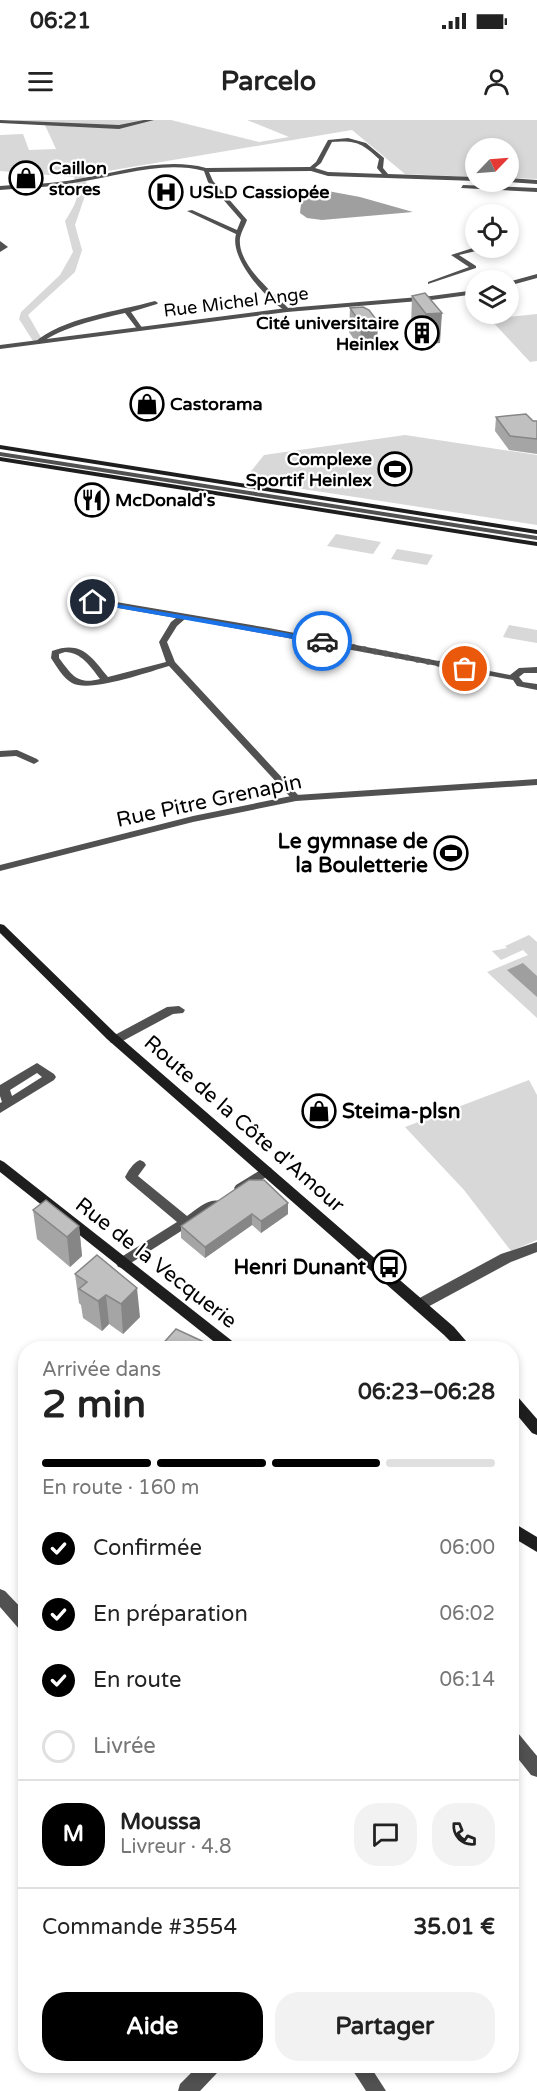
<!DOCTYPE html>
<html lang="fr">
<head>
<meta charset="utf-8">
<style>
	:root { --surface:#fff; --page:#f2f2f2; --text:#222; --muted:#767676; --line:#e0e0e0; --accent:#000 }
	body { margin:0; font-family:"Varela Round",sans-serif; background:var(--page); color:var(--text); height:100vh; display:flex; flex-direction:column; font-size:22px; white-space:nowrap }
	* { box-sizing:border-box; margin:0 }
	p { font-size:20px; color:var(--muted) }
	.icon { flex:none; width:33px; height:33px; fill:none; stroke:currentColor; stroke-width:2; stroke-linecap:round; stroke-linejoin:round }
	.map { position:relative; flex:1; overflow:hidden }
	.side { position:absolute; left:18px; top:1221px; width:501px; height:732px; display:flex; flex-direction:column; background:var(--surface); border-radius:24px; box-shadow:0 3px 9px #0003 }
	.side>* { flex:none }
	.needle { width:39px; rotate:65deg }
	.fabs { position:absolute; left:465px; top:18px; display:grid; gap:12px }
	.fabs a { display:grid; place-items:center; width:54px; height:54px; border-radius:50%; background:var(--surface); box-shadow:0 3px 9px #0003; font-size:30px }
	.pin { position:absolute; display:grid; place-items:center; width:51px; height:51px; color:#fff; margin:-26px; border:3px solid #fff; border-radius:50%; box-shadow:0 2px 6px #0007 }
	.courier { position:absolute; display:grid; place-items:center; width:60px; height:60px; margin:-30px; border:4px solid #1a73e8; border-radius:50%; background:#fff; color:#222; box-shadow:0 2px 8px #0007 }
	.summary em { font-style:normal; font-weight:700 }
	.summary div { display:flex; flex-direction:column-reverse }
	.summary { display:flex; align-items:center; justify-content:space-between; height:102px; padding:0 24px }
	h1 { font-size:39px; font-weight:700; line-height:45px }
	.bar { display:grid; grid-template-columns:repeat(4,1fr); gap:9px 6px; align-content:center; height:72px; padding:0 24px }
	.bar i { height:8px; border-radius:4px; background:var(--line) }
	.bar .on { background:var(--accent) }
	.bar p { grid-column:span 4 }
	.line { display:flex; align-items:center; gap:15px; padding:0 24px; border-top:2px solid var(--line) }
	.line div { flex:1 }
	.round { display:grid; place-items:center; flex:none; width:63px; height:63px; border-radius:24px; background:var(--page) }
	ol { padding:0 24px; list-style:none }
	li { display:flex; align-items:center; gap:18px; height:66px }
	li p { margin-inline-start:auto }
	li .icon { padding:6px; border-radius:50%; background:var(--accent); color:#fff; stroke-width:4 }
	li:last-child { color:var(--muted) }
	li i { width:33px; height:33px; border:3px solid var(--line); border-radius:50% }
	.primary-button { display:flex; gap:12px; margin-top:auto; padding:12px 24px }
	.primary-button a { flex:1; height:69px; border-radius:24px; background:var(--accent); color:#fff; font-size:24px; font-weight:700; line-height:69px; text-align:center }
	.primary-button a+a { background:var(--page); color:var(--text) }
	.status { display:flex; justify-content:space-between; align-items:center; height:42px; padding:0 30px; background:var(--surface); direction:ltr }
	.status svg { height:16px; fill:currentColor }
	header { display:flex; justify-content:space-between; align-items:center; height:78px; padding:0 24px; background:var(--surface); font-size:27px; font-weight:700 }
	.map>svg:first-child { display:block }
	.green { fill:#d8d8d8 }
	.water { fill:#9f9f9f }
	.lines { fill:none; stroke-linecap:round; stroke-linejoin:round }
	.minor { fill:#515151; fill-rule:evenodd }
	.tertiary { fill:#515151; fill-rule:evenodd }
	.secondary { fill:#1e1e1e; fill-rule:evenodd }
	.wall { fill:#a5a5a5 }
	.shaded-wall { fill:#868686 }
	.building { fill:#c0c0c0; stroke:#868686; stroke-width:1.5 }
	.route { fill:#1a73e8 }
	.done { stroke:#595959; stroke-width:6; stroke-dasharray:0 10.8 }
	.labels { text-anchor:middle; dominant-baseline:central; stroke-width:4.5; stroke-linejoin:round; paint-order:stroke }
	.far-poi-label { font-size:18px; font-weight:bold; fill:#000; stroke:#fff; text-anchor:start }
	.far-street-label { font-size:18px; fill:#000; stroke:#fff }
	.street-label { font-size:21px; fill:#000; stroke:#fff }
	.poi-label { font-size:21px; font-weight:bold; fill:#000; stroke:#fff; text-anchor:end }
</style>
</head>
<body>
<div class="status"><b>06:21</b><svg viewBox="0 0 49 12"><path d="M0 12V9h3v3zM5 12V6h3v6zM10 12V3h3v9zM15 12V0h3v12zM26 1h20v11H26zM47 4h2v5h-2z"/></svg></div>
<header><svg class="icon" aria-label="menu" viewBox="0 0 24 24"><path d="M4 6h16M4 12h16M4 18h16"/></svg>Parcelo<svg class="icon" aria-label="person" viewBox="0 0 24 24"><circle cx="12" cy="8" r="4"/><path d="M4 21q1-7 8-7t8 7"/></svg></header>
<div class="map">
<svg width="537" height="1971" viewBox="0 0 537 1971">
	<rect width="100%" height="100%" fill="#fff"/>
	<g class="green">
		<path d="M 8,0 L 171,0 L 259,22 L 289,17 L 247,0 L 537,0 L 537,59 L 509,58 L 508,28 L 476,28 L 475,57 L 405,54 L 352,10 L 84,55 L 88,67 L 75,105 L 82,130 L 75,152 L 28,195 L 43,221 L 33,221 L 19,199 L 21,192 L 60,155 L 73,132 L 65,101 C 75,85 82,75 74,57 L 0,51 L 0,15 L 23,14 L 29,30 L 56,29 L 44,3 Z"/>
		<polygon points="537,194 537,241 530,242 490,199"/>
		<polygon points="405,315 537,335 537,405 244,360 264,335"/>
		<polygon points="336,414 381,422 373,434 327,426"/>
		<polygon points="397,429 433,435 427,445 391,439"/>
		<polygon points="509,505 537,510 537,523 503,517"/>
		<polygon points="529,815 537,822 537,898 487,852 528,835 523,830 501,840 492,831 507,828 505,826"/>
		<polygon points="529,960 537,975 537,1120 511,1131 464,1070 405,1007"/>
	</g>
	<g class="water">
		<polygon points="317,69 360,77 413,92 322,100 307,98 300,93 302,74"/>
		<polygon points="523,843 537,856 537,877 507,850"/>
	</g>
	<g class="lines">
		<g class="minor">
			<polygon points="0,0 119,5 144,0 154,0 119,9 0,3"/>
			<path d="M 348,18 L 366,23 L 384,38 L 383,48 L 388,54 L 476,57 L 476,61 L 328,56 L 311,51 L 209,52 L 213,61 L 247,100 C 245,106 241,112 240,118 C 237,145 273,172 289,189 L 290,190 L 287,192 C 267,180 229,139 236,114 L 187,91 L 192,90 L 237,110 L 241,100 L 208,62 L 204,51 C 164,40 119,56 79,62 C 53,67 26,68 0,70 L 0,66 C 26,64 52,64 78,59 C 120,52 165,37 206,48 L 310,47 L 316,42 L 328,20 ZM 332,22 C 356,20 362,23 379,39 L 377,48 L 382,54 L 328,52 L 315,48 L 321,43 Z"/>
			<polygon points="508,58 537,60 537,64 507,62"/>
			<polygon points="463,65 537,68 537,72 461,68"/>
			<polygon points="0,121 8,127 0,132"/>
			<polygon points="476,127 486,131 483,133 476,131 459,135 476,146 476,148 428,164 428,162 469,147 451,135"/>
			<path d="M 155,181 L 158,183 L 157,184 L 131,192 L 143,209 L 142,210 L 138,210 L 125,193 C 95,200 65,206 39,224 L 34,223 C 61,198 119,191 155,181 Z"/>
			<path d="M 75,475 L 269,508 L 510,555 L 519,548 L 537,547 L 537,553 L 524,553 L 519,557 L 523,562 L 537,564 L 537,570 L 517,566 L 513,560 L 185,499 L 177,506 L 167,522 L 175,542 L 299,676 L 301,678 L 296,681 L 293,680 L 169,546 C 148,552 90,573 72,563 C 63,558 57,547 51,538 L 52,531 C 81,520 91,536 108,557 L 166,542 L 159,522 L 171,502 L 176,498 L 72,480 L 71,478 ZM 65,532 C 81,532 91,547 100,559 C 77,565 72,555 59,538 L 59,534 Z"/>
			<polygon points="17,630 37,639 39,641 34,644 16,636 0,637 0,631"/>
			<polygon points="179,886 185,890 183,893 173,894 119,923 111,923 109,920 111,917 167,887"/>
			<path d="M 37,943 L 54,954 L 56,957 L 54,960 L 0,993 L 0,983 L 2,982 L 0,976 L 0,965 ZM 37,953 L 42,957 L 12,976 L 10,970 Z"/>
			<path d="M 140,1040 L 144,1042 L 146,1045 L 138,1056 L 187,1096 C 196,1090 208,1078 219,1081 L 221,1084 L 219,1087 L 123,1148 L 118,1147 L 116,1143 L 118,1139 L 177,1102 L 127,1060 L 125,1057 C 128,1051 133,1043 140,1040 Z"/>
			<polygon points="267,1046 271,1048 273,1051 271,1054 244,1071 236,1071 234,1068 236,1065"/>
			<polygon points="537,1122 537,1132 511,1142 424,1189 419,1190 414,1189 412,1185 414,1181 501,1134"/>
			<polygon points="0,1469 5,1471 26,1493 26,1512 20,1510 0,1487"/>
			<polygon points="512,1611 518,1613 537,1636 537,1657 531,1655 512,1631"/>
			<polygon points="198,1946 219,1946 217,1953 200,1971 178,1971 180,1964"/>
			<polygon points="350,1946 370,1946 386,1971 366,1971"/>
		</g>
		<g class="tertiary">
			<polygon points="537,154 537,158 508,166 508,162"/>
			<polygon points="476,170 476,174 431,180 287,192 0,229 0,225 287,188 431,176"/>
			<polygon points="0,332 537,416 537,420 0,336"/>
			<polygon points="537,659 537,665 296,681 193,702 0,751 0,745 193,696 296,675"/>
		</g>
		<g class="secondary">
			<polygon points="0,325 537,410 537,414 0,329"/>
			<polygon points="0,337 537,422 537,426 0,341"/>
			<polygon points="0,804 4,805 115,913 454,1207 472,1228 457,1228 444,1215 107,919 0,813"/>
			<polygon points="0,1040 4,1042 236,1224 238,1228 222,1228 0,1052"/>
			<polygon points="512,1274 517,1276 537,1299 537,1315 532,1313 512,1289"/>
			<polygon points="512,1402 537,1417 537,1432 512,1417"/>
		</g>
	</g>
	<g class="wall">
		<polygon points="425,173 440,223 424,224 411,206 412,176"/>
		<polygon points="350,188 377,226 360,228 349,212"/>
		<polygon points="496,297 537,301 537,334 509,330 495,311"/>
		<polygon points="288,1083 288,1094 261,1113 252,1105 205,1138 181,1118 181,1106"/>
		<polygon points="33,1090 79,1106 82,1136 70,1147 37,1119"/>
		<polygon points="75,1154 140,1197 123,1214 109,1204 102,1211 83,1198 81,1185 79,1183"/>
	</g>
	<g class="shaded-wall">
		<polygon points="442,193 440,223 424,224 426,194"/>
		<polygon points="378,202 377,226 360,228 361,204"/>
		<polygon points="288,1083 288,1094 261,1113 261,1101"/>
		<polygon points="252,1094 252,1105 205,1138 205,1127"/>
		<polygon points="79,1106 82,1136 70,1147 67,1117"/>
		<polygon points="137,1168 140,1197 123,1214 121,1184"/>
		<polygon points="106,1175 109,1204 102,1211 98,1181"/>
	</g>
	<g class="building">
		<polygon points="425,173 442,193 426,194 412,176"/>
		<polygon points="363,187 369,190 378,202 361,204 350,188"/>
		<polygon points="526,294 533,301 537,301 537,319 510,316 496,297"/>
		<polygon points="249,1060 264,1060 288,1083 261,1101 252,1094 205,1127 181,1106"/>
		<polygon points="46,1080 79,1106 67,1117 33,1090"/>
		<polygon points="97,1135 137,1168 121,1184 106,1175 98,1181 79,1169 87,1162 75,1154"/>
		<polygon points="176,1209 217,1228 159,1228"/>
	</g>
	<polygon class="route" points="93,480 322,519 326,521 322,524 90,483"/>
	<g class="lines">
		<polyline class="done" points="322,521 465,549"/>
	</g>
	<defs>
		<g id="shop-ring" transform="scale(1.725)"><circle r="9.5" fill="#fff" stroke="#000" stroke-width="1.5"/><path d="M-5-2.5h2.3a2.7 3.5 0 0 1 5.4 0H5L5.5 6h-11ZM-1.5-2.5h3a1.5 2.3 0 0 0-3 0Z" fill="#000"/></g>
		<g id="hospital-ring" transform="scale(1.725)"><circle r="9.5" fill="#fff" stroke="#000" stroke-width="1.5"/><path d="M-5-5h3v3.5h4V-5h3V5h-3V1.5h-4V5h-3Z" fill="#000"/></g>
		<g id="building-ring" transform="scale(1.725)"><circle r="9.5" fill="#fff" stroke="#000" stroke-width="1.5"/><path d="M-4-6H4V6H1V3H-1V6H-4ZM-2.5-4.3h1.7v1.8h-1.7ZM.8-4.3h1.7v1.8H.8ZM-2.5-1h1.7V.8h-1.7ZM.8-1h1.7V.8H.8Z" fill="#000"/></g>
		<g id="stadium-ring" transform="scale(1.725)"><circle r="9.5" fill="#fff" stroke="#000" stroke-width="1.5"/><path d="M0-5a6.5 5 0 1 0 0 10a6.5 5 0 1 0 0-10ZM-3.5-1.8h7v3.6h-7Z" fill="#000"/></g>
		<g id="restaurant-ring" transform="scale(1.725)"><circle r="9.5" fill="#fff" stroke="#000" stroke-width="1.5"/><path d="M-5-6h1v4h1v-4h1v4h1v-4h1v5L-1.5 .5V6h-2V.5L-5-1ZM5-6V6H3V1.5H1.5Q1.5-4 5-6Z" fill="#000"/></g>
		<g id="bus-ring" transform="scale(1.725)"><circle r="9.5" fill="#fff" stroke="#000" stroke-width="1.5"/><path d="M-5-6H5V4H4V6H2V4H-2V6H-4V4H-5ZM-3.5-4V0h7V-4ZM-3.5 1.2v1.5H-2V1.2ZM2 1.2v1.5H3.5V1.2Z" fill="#000"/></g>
	</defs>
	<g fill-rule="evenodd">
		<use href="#shop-ring" x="26" y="58"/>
		<use href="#hospital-ring" x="166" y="72"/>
		<use href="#building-ring" x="422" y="213"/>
		<use href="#shop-ring" x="147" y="284"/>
		<use href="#stadium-ring" x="395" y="349"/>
		<use href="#restaurant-ring" x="92" y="380"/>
		<use href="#stadium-ring" x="451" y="733"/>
		<use href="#shop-ring" x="319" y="991"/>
		<use href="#bus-ring" x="389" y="1147"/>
	</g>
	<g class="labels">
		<g class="far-poi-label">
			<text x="49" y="48">Caillon<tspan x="49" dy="21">stores</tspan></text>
			<text x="189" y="72">USLD Cassiopée</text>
			<text x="399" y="203" text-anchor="end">Cité universitaire<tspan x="399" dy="21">Heinlex</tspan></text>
			<text x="170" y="284">Castorama</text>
			<text x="372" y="339" text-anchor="end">Complexe<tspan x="372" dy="21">Sportif Heinlex</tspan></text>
			<text x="115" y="380">McDonald's</text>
		</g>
		<g class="far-street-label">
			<text transform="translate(236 182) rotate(-7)">Rue Michel Ange</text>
		</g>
		<g class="street-label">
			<text transform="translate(209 681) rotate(-12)">Rue Pitre Grenapin</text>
			<text transform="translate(244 1004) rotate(41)">Route de la Côte d'Amour</text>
			<text transform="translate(156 1143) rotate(38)">Rue de la Vecquerie</text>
		</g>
		<g class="poi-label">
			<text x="428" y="721">Le gymnase de<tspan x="428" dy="24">la Bouletterie</tspan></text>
			<text x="342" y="991" text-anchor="start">Steima-plsn</text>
			<text x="366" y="1147">Henri Dunant</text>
		</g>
	</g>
</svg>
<div class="fabs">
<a><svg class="needle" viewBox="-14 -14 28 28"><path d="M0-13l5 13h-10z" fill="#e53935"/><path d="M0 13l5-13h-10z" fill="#767676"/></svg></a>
<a><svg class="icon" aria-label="locate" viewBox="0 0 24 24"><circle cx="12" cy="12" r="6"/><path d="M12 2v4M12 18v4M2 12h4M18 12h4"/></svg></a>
<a><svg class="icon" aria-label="layers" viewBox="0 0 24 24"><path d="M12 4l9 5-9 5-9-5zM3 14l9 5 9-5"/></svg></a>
</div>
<div class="pin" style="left:465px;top:549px;background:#ea580c"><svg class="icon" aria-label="bag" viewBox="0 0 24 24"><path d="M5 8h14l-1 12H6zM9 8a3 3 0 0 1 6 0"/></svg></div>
<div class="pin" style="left:93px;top:482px;background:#1f2937"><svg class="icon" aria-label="home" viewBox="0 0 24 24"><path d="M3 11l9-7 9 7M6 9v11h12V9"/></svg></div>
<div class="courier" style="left:322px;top:521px"><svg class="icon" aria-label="car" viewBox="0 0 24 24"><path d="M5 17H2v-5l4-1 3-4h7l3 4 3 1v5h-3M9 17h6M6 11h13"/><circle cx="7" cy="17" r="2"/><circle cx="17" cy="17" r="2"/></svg></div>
<section class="side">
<div class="summary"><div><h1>2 min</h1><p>Arrivée dans</p></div><em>06:23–06:28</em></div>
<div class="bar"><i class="on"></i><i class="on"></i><i class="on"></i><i></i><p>En route · 160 m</p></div>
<ol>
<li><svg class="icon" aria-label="check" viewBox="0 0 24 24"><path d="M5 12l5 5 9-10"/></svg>Confirmée<p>06:00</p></li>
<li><svg class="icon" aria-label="check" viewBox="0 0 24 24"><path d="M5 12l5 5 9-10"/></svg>En préparation<p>06:02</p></li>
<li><svg class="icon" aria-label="check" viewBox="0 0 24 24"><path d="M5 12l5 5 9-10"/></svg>En route<p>06:14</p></li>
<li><i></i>Livrée</li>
</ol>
<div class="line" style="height:108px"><b class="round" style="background:var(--accent);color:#fff">M</b><div><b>Moussa</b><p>Livreur · 4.8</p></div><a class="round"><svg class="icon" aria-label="chat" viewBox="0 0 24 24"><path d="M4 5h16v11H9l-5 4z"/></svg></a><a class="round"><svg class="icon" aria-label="phone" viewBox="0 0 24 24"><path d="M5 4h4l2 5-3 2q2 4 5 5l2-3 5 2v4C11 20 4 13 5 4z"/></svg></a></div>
<div class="line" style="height:78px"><div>Commande #3554</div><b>35.01 €</b></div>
<div class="primary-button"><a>Aide</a><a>Partager</a></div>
</section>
</div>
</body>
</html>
